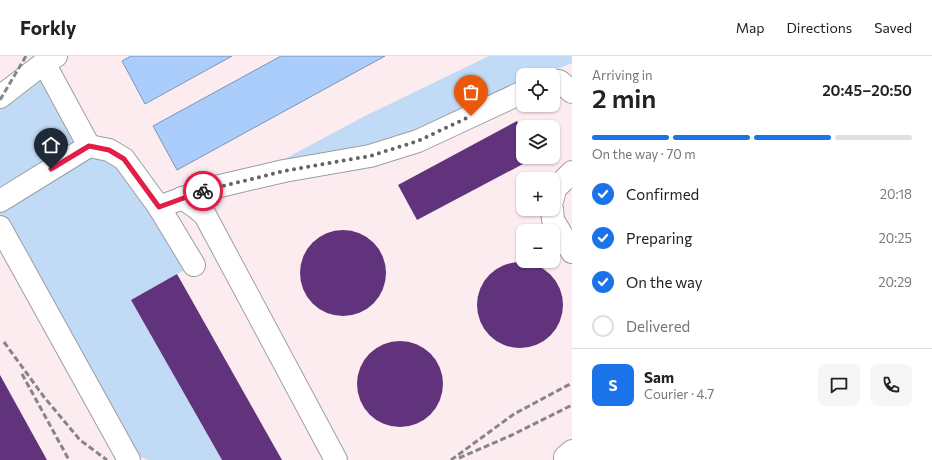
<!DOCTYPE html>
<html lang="en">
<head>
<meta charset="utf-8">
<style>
	:root { --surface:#fff; --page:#f6f6f6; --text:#222; --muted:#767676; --line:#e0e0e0; --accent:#1a73e8 }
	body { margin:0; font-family:Commissioner,sans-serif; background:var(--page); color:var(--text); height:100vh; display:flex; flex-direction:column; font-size:15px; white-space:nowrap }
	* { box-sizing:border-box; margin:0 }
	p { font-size:13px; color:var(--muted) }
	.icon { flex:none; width:22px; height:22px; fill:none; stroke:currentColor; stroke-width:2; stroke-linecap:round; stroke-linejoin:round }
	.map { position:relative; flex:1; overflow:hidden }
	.drawer { display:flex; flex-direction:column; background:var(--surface); width:360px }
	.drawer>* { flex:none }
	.buttons { position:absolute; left:516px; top:12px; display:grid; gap:8px }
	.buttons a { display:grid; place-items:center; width:44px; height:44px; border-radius:8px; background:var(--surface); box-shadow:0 1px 3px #0004; font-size:20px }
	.pin { position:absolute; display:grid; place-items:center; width:34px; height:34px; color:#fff; margin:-41px -17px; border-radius:50% 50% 50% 0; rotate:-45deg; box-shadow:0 0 4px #0007 }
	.pin .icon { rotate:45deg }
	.courier { position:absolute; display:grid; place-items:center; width:40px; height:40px; margin:-20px; border:3px solid #e11d48; border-radius:50%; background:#fff; color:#222; box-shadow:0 1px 5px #0007 }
	.summary em { font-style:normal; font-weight:600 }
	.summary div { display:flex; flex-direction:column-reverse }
	.summary { display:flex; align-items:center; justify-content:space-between; height:68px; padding:0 20px }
	h1 { font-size:26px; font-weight:600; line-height:30px }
	.bar { display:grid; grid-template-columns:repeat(4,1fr); gap:6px 4px; align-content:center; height:48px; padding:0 20px }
	.bar i { height:5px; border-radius:3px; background:var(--line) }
	.bar .on { background:var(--accent) }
	.bar p { grid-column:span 4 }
	.line { display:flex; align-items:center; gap:10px; padding:0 20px; border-top:1px solid var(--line) }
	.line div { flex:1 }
	.round { display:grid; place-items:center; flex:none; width:42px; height:42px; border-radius:8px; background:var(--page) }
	ol { padding:0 20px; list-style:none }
	li { display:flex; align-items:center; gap:12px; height:44px }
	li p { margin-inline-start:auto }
	li .icon { padding:4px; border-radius:50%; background:var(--accent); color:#fff; stroke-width:4 }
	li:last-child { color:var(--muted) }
	li i { width:22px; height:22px; border:2px solid var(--line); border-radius:50% }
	header { display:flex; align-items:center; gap:24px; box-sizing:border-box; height:56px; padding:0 20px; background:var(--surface); border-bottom:1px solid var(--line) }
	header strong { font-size:19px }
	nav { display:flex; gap:22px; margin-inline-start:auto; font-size:14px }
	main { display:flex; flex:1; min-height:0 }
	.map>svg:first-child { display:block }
	.industrial { fill:#fcecf0; fill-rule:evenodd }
	.green { fill:#c1daf5 }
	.water { fill:#aacdfb; stroke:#7c95b5 }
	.building { fill:#60337c }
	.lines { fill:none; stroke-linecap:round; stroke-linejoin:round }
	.minor-casing { stroke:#9c9ea1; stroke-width:24 }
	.minor { stroke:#fff; stroke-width:22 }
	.rail { stroke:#848688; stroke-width:3; stroke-dasharray:6 3; stroke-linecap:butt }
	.done { stroke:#626465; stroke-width:4; stroke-dasharray:0 7.2 }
	.route { stroke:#e11d48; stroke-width:5 }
</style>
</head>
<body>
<header>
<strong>Forkly</strong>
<nav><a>Map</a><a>Directions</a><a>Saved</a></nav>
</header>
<main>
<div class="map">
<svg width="572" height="404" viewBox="0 0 572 404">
	<rect width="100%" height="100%" fill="#f8fbfe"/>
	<path class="industrial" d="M 0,0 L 572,0 L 572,404 L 0,404 ZM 523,19 L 553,19 L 553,49 L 523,49 ZM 523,71 L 553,71 L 553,101 L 523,101 ZM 523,123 L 553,123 L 553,153 L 523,153 ZM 523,175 L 553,175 L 553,205 L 523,205 Z"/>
	<g class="green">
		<polygon points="489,0 572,0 572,7 542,19 523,19 523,28 416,78 367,94 279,106 363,61"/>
		<polygon points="44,7 89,90 119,100 186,214 177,218 131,244 222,404 148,404 124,394 0,171 0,42"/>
	</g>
	<g class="water">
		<polygon points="131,0 232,0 145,48 122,5"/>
		<polygon points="281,0 385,0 177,114 153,70"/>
	</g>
	<g class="building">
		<polygon points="517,65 523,75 523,108 417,164 398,129"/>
		<circle cx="343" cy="217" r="43"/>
		<circle cx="520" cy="249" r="43"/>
		<polygon points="177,218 282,404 222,404 131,244"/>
		<circle cx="400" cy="328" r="43"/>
		<polygon points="0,319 47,404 0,404"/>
	</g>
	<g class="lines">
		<g class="minor-casing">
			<g id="minor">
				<polyline points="553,26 559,25 572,36"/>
				<polyline points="0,41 44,7 56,0"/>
				<polyline points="89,90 109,94 124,103 159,151 194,209"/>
				<polyline points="182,142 194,150 205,159 336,404"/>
				<polyline points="553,142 555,133 572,116"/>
				<polyline points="0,145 89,90 44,7"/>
				<polyline points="159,151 207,133 284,115 370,100 418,85 523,36"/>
				<polyline points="552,153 553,164 572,196"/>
				<polyline points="0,171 129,404"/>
				<polyline points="565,404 565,401 572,395"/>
			</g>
		</g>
		<use href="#minor" class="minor"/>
		<g class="rail">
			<polyline points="0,44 26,0"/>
			<polyline points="4,286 44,341 80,384 107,404"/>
			<polyline points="22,318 69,404"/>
			<polyline points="459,402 512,379 572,349"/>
			<polyline points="451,404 514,358 572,327"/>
		</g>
	</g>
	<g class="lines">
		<polyline class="done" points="203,135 284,115 370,100 418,85 471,60"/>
		<polyline class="route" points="51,113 89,90 109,94 124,103 159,151 203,135"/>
	</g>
</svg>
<div class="buttons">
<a><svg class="icon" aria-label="locate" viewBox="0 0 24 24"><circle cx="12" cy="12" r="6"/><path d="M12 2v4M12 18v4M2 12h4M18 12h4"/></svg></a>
<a><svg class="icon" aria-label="layers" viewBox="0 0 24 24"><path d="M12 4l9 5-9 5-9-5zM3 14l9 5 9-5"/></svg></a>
<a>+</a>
<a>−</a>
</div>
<div class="pin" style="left:471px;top:60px;background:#ea580c"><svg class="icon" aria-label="bag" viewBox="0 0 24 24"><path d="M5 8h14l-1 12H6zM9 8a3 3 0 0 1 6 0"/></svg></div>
<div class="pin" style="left:51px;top:113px;background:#1f2937"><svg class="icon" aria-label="home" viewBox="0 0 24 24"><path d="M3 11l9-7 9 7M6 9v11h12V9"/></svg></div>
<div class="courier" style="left:203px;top:135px"><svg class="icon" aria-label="bike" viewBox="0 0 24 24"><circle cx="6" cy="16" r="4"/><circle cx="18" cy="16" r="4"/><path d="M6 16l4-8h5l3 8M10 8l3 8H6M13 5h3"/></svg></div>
</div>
<section class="drawer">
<div class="summary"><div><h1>2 min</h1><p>Arriving in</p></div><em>20:45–20:50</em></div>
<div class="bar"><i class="on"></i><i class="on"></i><i class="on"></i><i></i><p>On the way · 70 m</p></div>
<ol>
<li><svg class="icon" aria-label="check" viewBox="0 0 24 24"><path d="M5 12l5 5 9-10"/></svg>Confirmed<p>20:18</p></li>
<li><svg class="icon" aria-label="check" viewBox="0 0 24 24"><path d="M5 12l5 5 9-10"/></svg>Preparing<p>20:25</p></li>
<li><svg class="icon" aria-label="check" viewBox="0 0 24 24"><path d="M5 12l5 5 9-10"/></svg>On the way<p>20:29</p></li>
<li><i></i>Delivered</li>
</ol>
<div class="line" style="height:72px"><b class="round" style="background:var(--accent);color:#fff">S</b><div><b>Sam</b><p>Courier · 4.7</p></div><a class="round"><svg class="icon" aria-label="chat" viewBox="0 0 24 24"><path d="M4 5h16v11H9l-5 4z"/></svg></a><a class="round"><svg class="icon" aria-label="phone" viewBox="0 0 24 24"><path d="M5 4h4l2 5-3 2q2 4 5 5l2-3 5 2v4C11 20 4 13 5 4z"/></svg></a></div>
</section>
</main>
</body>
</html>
